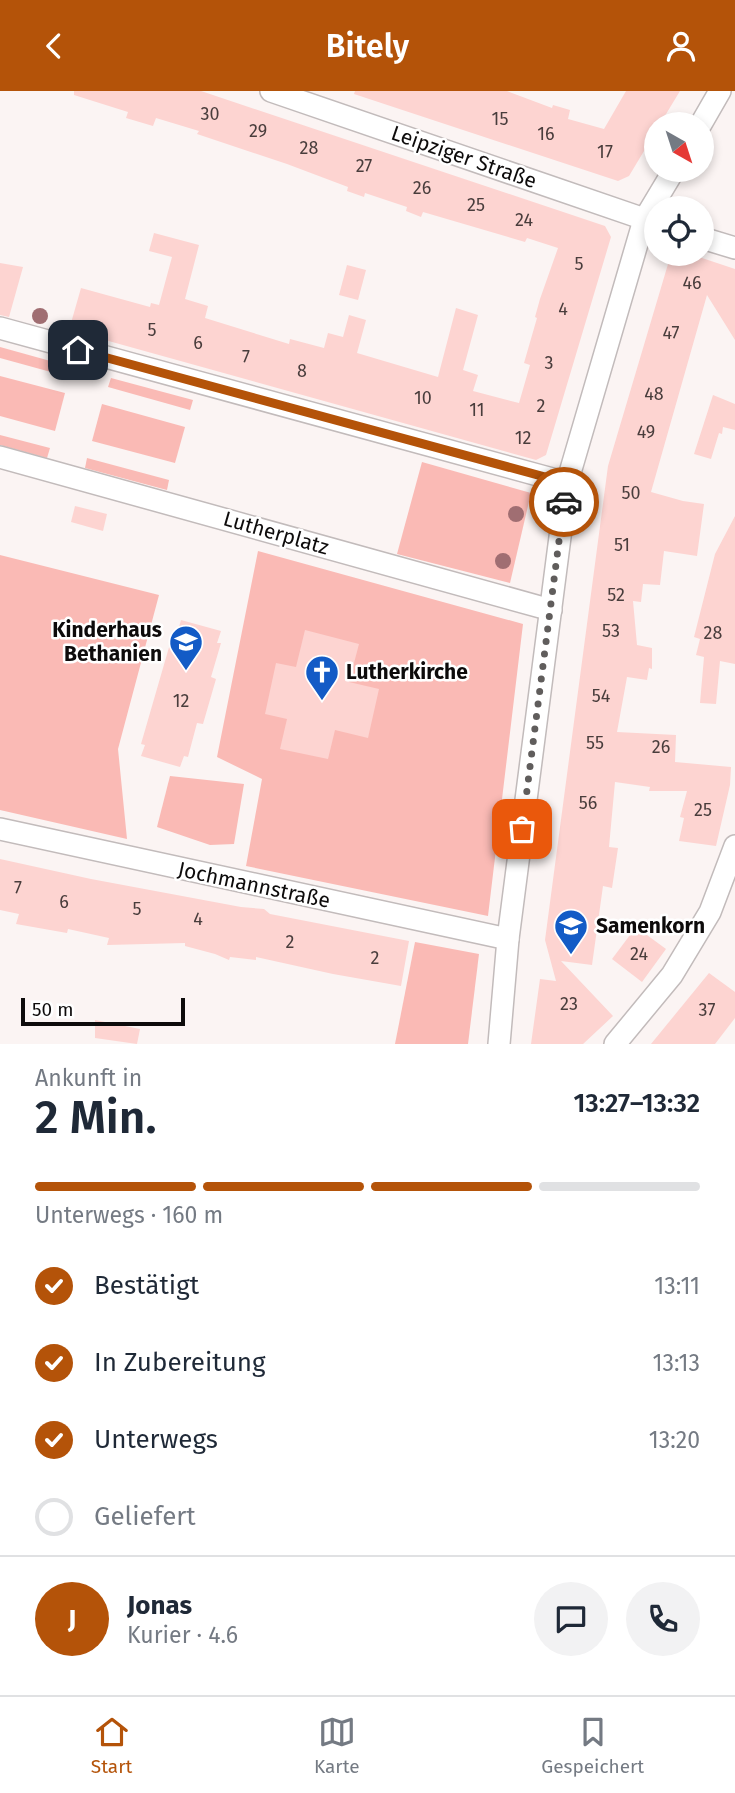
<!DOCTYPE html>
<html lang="de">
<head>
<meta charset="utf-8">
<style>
	:root { --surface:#fff; --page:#f2f2f3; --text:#1f2937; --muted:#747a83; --line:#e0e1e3; --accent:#b45309 }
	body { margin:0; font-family:"Fira Sans",sans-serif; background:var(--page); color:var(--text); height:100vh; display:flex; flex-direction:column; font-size:26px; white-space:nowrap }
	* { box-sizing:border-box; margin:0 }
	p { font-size:23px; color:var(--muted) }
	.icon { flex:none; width:38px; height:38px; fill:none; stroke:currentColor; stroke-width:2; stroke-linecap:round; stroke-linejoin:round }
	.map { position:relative; height:953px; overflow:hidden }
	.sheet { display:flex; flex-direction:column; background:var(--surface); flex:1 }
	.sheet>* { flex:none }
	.needle { width:46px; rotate:141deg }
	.tools { position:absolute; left:644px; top:21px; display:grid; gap:14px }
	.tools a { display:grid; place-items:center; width:70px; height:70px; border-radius:50%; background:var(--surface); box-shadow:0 4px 10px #0003; font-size:35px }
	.scale { position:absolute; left:21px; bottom:18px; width:164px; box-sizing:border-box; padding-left:7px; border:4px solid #0d0b0b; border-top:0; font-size:19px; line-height:24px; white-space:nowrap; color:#0d0b0b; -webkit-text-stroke:5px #fff; paint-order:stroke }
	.pin { position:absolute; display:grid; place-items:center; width:60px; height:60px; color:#fff; margin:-30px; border-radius:14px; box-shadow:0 4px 10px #0006 }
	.courier { position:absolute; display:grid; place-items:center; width:70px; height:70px; margin:-35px; border:5px solid #b45309; border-radius:50%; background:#fff; color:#222; box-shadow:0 2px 9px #0007 }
	.headline em { font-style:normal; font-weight:600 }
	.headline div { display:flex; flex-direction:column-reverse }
	.headline { display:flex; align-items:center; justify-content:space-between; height:119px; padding:0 35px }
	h1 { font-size:46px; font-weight:600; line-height:52px }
	.bar { display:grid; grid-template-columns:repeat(4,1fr); gap:10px 7px; align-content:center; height:84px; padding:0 35px }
	.bar i { height:9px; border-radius:5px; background:var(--line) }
	.bar .active { background:var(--accent) }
	.bar p { grid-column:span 4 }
	.line { display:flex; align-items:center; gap:18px; padding:0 35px; border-top:2px solid var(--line) }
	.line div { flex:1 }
	.round { display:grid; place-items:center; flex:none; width:74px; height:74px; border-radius:37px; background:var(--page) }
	ol { padding:0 35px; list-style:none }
	li { display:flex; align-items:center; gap:21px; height:77px }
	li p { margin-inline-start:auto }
	li .icon { padding:7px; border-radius:50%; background:var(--accent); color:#fff; stroke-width:4 }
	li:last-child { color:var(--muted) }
	li i { width:38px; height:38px; border:4px solid var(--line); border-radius:50% }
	header { display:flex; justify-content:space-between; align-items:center; height:91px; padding:0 35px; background:var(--accent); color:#fff; font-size:32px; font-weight:600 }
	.tabs { display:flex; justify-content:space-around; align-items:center; height:98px; border-top:2px solid var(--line); background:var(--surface); font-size:19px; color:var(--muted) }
	.tabs a { display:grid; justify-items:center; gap:4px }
	.tabs .active { color:var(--accent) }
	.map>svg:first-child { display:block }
	.green { fill:#fabab5 }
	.building { fill:#fdd4d1 }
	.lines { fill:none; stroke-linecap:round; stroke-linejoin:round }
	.minor-casing { stroke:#c2bbbb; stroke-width:24 }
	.minor { stroke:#fff; stroke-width:21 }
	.tree { fill:#a06e72 }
	.done { stroke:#605d5c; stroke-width:7; stroke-dasharray:0 12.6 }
	.route { stroke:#b45309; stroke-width:9 }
	.labels { text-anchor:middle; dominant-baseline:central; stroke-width:5; stroke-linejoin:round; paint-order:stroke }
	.number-label { font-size:18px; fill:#493d3c }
	.street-label { font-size:21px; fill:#0d0b0b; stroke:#fff }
	.poi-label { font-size:21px; font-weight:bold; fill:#0d0b0b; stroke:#fff; text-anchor:start }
</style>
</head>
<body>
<header><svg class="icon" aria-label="back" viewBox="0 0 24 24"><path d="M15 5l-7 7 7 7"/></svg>Bitely<svg class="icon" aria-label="person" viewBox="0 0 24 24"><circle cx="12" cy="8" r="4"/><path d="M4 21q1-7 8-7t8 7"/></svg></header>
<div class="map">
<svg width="735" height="953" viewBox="0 0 735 953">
	<rect width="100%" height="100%" fill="#fbf4f3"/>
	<g class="green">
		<polygon points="0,256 72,276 69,286 0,267"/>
		<polygon points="0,285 65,302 55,340 0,325"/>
		<polygon points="111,287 193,309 190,319 108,296"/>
		<polygon points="102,313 185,336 175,372 92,350"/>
		<polygon points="0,344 50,357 47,367 0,354"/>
		<polygon points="87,367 169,389 167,399 85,377"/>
		<polygon points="422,371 531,402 510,492 397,463"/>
		<polygon points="258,460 523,533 488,825 246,775 262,688 217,666"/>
		<polygon points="0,464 159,504 118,658 127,748 0,719"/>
		<polygon points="170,685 244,693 234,753 210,754 157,736"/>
		<polygon points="415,851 479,863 468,953 395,953"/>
	</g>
	<g class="building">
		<polygon points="74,0 201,0 605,135 611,146 546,364 536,369 69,239 81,197 150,216 151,212 159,214 172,166 149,160 154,142 199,154 185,208 208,215 205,227 289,253 290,248 324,257 328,242 343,246 349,224 366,229 357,262 438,286 456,217 478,224 463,279 478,284 473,300 519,312 530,274 524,272 537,227 535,226 540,208 558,157 527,147 525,151 423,121 421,126 406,120 407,116 365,102 364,106 347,100 348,96 287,73 197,43 199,40 156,27 153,35 126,27 128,21 74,4"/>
		<polygon points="355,0 507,0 552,17 553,14 570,19 568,28 604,38 626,0 680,0 660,33 656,33 656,40 629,85 618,90 354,3"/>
		<polygon points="671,163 690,163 735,178 735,249 707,204 651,401 683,410 704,413 697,465 664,460 660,494 643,493 641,511 633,510 637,554 652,557 652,578 649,577 647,589 627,586 617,641 676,644 675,671 731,676 730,694 716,755 679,750 684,727 680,726 687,700 649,700 650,696 615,691 609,756 618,757 612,797 603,795 592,874 561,870 613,925 583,953 531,953 540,888 556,890 545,849 608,375"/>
		<polygon points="0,172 23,176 9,226 0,224"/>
		<polygon points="347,174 366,179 358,209 339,204"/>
		<polygon points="713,304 735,313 735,339 723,336 722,343 719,342 711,368 694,363"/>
		<polygon points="75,415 107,423 103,440 71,431"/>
		<polygon points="735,425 735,573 720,570 716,613 700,612 704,566 696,564 700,548 694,546 715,463"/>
		<polygon points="181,529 221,540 217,552 221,552 211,586 216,588 203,633 197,632 188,666 184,665 180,676 141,665 145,654 141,653 174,539 178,540"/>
		<polygon points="305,539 359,553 349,591 379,598 368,647 335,639 328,668 280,658 287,628 265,623 276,572 296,576"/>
		<polygon points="0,768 91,788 241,816 264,818 270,823 409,850 401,895 333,883 256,866 256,869 230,866 229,869 215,863 185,855 185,852 107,854 109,847 68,838 67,842 16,833 19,823 0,819"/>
		<polygon points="636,836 666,858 642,891 612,868"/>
		<polygon points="709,882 735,901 735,927 715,953 651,953"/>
		<polygon points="95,929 140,938 137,953 95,947"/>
	</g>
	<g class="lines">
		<g class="minor-casing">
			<g id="minor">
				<polyline points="271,0 656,132"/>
				<polyline points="701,33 720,0"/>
				<polyline points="702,147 735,157"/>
				<polyline points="0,237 567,392"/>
				<polyline points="0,366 551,519"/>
				<polyline points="0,738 508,848"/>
				<polyline points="499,953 508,848 567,392 644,129 674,79"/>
				<polyline points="615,953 672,884 710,821 735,755"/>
			</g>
		</g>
		<use href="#minor" class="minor"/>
	</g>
	<g class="tree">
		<circle cx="40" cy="225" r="8"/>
		<circle cx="516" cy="423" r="8"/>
		<circle cx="503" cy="470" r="8"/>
	</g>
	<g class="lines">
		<polyline class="done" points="522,738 564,411"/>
		<polyline class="route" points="78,259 567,392 564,411"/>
	</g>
	<defs>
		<g id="school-pin" transform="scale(1.75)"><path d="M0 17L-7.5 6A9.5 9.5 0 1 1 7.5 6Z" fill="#135bc6" stroke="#fff"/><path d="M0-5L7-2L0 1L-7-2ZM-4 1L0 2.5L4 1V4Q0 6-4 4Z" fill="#fff"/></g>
		<g id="church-pin" transform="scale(1.75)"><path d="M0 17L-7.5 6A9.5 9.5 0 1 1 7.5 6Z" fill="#135bc6" stroke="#fff"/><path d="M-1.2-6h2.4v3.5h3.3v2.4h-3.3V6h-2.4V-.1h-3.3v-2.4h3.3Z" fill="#fff"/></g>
	</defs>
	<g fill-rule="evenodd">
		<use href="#school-pin" x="186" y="551"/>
		<use href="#church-pin" x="322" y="581"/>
		<use href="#school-pin" x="571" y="835"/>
	</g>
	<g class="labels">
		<g class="number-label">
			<text x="210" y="23">30</text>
			<text x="500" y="28">15</text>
			<text x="258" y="40">29</text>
			<text x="546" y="43">16</text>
			<text x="309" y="57">28</text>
			<text x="605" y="61">17</text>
			<text x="364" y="75">27</text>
			<text x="422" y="97">26</text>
			<text x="476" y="114">25</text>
			<text x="524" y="129">24</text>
			<text x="579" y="173">5</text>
			<text x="692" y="192">46</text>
			<text x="563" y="218">4</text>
			<text x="152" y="239">5</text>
			<text x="671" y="242">47</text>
			<text x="198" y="252">6</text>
			<text x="246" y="266">7</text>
			<text x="549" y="272">3</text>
			<text x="302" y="280">8</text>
			<text x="654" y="303">48</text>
			<text x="423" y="307">10</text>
			<text x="541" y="315">2</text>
			<text x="477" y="319">11</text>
			<text x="646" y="341">49</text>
			<text x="523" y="347">12</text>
			<text x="631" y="402">50</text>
			<text x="622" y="454">51</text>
			<text x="616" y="504">52</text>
			<text x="611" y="540">53</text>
			<text x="713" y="542">28</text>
			<text x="601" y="605">54</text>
			<text x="181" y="610">12</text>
			<text x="595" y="652">55</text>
			<text x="661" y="656">26</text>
			<text x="588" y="712">56</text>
			<text x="703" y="719">25</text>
			<text x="18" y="797">7</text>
			<text x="64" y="811">6</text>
			<text x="137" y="818">5</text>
			<text x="198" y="828">4</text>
			<text x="290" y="851">2</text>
			<text x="639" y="863">24</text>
			<text x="375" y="867">2</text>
			<text x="569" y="913">23</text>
			<text x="707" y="919">37</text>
		</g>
		<g class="street-label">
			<text transform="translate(464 66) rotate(19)">Leipziger Straße</text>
			<text transform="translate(276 442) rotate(16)">Lutherplatz</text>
			<text transform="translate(254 794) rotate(12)">Jochmannstraße</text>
		</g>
		<g class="poi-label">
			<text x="162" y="539" text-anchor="end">Kinderhaus<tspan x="162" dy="24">Bethanien</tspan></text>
			<text x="346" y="581">Lutherkirche</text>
			<text x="596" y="835">Samenkorn</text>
		</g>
	</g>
</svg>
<div class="tools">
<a><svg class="needle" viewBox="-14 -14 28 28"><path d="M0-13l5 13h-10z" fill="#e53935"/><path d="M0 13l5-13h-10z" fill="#747a83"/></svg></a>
<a><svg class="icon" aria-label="locate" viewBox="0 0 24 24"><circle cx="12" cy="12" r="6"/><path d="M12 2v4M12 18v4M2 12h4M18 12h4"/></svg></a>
</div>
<div class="scale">50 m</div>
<div class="pin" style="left:522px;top:738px;background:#ea580c"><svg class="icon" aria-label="bag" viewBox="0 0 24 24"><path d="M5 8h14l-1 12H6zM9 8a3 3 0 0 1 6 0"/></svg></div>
<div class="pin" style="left:78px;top:259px;background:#1f2937"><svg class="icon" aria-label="home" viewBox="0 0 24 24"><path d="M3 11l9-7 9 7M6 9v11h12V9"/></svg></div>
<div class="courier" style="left:564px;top:411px"><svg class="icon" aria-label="car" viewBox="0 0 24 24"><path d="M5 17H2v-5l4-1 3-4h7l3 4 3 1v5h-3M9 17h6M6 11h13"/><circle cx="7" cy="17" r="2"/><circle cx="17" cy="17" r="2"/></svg></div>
</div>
<section class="sheet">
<div class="headline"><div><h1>2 Min.</h1><p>Ankunft in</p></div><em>13:27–13:32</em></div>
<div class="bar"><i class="active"></i><i class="active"></i><i class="active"></i><i></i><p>Unterwegs · 160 m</p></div>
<ol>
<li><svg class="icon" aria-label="check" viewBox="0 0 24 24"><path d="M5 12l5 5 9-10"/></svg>Bestätigt<p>13:11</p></li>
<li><svg class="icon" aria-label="check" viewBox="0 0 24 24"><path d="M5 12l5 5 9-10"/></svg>In Zubereitung<p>13:13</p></li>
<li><svg class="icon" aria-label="check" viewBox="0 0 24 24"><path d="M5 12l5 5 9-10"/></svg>Unterwegs<p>13:20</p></li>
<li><i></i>Geliefert</li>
</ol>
<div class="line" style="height:126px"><b class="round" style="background:var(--accent);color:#fff">J</b><div><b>Jonas</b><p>Kurier · 4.6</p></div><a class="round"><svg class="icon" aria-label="chat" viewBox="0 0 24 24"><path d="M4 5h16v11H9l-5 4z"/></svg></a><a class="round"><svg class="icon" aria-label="phone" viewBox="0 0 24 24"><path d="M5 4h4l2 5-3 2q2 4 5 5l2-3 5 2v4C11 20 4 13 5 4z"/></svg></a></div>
</section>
<nav class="tabs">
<a class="active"><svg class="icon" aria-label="home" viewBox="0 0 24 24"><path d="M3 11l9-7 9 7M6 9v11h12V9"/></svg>Start</a>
<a><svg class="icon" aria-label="map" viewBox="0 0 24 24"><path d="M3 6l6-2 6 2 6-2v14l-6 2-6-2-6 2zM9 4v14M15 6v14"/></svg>Karte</a>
<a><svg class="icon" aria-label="saved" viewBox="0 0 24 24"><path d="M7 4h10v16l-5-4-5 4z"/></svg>Gespeichert</a>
</nav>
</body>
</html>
